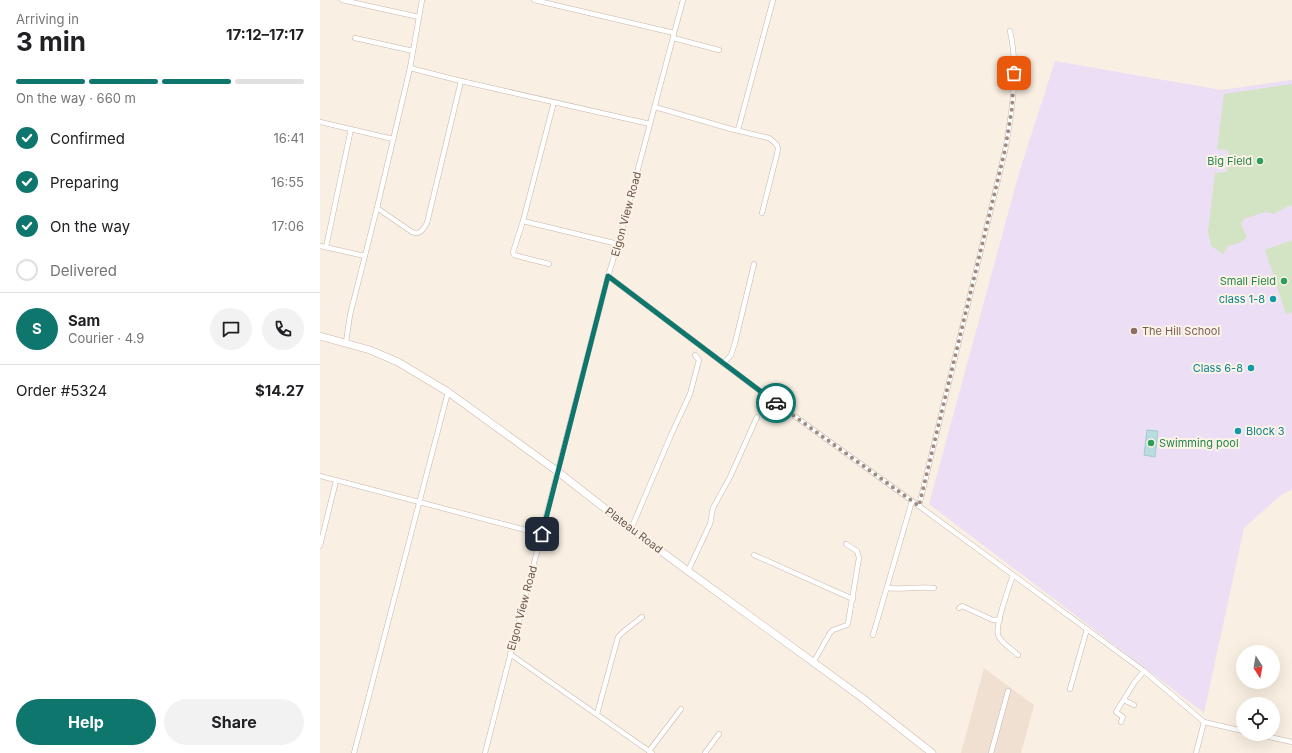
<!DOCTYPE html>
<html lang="en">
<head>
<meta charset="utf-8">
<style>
	:root { --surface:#fff; --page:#f2f2f2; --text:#202124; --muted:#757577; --line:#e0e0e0; --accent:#0f766e }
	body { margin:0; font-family:Inter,sans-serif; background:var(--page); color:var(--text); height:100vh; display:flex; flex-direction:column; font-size:15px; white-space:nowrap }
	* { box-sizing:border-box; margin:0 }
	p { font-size:13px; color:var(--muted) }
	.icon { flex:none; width:22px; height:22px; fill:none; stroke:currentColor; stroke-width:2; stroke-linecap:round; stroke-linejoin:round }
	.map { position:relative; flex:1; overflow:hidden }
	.drawer { display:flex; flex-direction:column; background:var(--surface); width:320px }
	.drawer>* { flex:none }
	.needle { width:26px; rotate:169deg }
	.buttons { position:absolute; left:916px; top:645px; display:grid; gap:8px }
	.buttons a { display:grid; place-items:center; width:44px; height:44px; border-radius:50%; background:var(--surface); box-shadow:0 4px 16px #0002; font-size:20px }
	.pin { position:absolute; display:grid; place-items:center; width:34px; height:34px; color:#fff; margin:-17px; border-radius:8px; box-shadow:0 2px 6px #0006 }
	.courier { position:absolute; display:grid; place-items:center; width:40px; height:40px; margin:-20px; border:3px solid #0f766e; border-radius:50%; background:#fff; color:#222; box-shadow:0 1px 5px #0007 }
	.summary em { font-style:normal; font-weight:700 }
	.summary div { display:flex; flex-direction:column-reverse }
	.summary { display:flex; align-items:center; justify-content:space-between; height:68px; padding:0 16px }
	h1 { font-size:26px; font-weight:700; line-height:30px }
	.bar { display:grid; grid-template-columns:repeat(4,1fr); gap:6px 4px; align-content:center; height:48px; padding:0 16px }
	.bar i { height:5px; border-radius:3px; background:var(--line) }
	.bar .current { background:var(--accent) }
	.bar p { grid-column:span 4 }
	.line { display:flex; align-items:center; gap:10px; padding:0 16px; border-top:1px solid var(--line) }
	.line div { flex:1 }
	.round { display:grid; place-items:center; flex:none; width:42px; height:42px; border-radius:21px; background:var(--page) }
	ol { padding:0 16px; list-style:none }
	li { display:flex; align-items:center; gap:12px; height:44px }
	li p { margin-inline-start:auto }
	li .icon { padding:4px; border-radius:50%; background:var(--accent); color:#fff; stroke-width:4 }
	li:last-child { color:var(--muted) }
	li i { width:22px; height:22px; border:2px solid var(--line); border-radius:50% }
	.button { display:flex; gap:8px; margin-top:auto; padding:8px 16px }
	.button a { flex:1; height:46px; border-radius:24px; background:var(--accent); color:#fff; font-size:16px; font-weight:700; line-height:46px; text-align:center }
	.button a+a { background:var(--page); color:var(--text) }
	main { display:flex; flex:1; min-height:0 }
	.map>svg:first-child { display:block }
	.residential { fill:#efe0d1 }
	.education { fill:#ecdff5 }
	.green { fill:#d2e4c3 }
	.water { fill:#b9dcdf; stroke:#a1cbd0 }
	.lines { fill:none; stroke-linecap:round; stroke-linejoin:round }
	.street-casing { stroke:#c7b6ab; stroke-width:5.5 }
	.secondary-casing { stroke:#cdb8ab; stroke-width:8 }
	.street { stroke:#fff; stroke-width:4.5 }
	.secondary { stroke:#fff; stroke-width:7 }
	.done { stroke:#9e8c80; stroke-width:4; stroke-dasharray:0 7.2 }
	.route { stroke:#0f766e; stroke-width:5 }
	.leisure-dot { fill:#2e9e5b; stroke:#fcf3e7; stroke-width:1.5 }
	.culture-dot { fill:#0f9aa8; stroke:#fcf3e7; stroke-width:1.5 }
	.education-dot { fill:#8d6e63; stroke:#fcf3e7; stroke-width:1.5 }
	.labels { text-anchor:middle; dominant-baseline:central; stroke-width:4; stroke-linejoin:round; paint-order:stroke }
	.leisure-label { font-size:11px; fill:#27864d; stroke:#fcf3e7; text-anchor:end }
	.street-label { font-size:11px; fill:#6d564c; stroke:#fcf3e7 }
	.culture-label { font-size:11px; fill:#0d838f; stroke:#fcf3e7; text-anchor:end }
	.education-label { font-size:11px; fill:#785e54; stroke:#fcf3e7; text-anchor:start }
</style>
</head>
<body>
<main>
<section class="drawer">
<div class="summary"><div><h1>3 min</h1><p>Arriving in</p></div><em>17:12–17:17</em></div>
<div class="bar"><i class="current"></i><i class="current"></i><i class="current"></i><i></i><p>On the way · 660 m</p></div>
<ol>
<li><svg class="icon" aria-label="check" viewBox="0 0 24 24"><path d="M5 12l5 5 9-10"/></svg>Confirmed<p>16:41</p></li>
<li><svg class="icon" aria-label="check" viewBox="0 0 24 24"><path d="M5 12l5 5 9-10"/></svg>Preparing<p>16:55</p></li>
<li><svg class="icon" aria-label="check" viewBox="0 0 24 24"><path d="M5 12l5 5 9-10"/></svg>On the way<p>17:06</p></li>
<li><i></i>Delivered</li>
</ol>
<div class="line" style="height:72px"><b class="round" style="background:var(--accent);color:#fff">S</b><div><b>Sam</b><p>Courier · 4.9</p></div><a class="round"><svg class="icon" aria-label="chat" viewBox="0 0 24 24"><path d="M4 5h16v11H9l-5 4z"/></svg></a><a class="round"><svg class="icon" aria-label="phone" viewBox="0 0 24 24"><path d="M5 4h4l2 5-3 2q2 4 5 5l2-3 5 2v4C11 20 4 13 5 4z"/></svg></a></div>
<div class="line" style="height:52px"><div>Order #5324</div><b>$14.27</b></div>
<div class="button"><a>Help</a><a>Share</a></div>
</section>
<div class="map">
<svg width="972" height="753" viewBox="0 0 972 753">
	<rect width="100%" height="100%" fill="#f9efe2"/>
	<polygon class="residential" points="664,668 714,705 701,753 641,753"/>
	<polygon class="education" points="735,61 901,90 972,80 972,489 961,495 924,528 884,713 609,504 699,173"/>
	<g class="green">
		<polygon points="972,84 972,206 970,205 954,214 945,212 924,219 921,224 927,237 919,243 908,246 903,254 891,246 888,231 895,173 907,172 909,151 897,149 904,94"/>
		<polygon points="972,240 972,312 966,314 945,250"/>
	</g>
	<polygon class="water" points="827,430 838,431 835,457 824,455"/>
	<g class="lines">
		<g class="street-casing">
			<g id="street">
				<polyline points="22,0 99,17"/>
				<polyline points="214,0 354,33"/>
				<polyline points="35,38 93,51"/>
				<polyline points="353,38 399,50"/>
				<polyline points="90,68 141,81 330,124"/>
				<polyline points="234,102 203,221 298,244"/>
				<polyline points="335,107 411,129 449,138 454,142 457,145 458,149 457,154 442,213"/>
				<polyline points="0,122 73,139"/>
				<polyline points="418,130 453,0"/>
				<path d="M 57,208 L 92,232 C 100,235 103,230 107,223 L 141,81"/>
				<polyline points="203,221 193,252 194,255 229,264"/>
				<polyline points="0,246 45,256"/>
				<polyline points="6,247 31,129"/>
				<polyline points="288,276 444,394 599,506 824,671 884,722 923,731"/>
				<polyline points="26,342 30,315 57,208 90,68 102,0"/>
				<polyline points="403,364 411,355 415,343 434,264"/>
				<polyline points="0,476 221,534"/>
				<path d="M 599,506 L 685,151 C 692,112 699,70 690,31"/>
				<polyline points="311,529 351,435 370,394 379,360 375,355"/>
				<polyline points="0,546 16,481"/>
				<polyline points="434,555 533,599"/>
				<polyline points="368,571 390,524 393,508 410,477 437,417"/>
				<path d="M 693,575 C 689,588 675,624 678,635 C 681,643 692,649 698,655"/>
				<path d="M 567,588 C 583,590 598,586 614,588"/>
				<polyline points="639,608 642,606 673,620 677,620 680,619"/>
				<polyline points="553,635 592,501"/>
				<polyline points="190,654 332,753"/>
				<polyline points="493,663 510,633 513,630 527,625 528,623 539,558 537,551 526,544"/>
				<polyline points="750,689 767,629"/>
				<polyline points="804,700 814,705"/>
				<polyline points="277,714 298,637 303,632 322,617"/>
				<polyline points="801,722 803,717 796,712 814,683 824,671"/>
				<polyline points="936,734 972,742"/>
				<polyline points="329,751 361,709"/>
				<polyline points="34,753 128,392"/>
				<polyline points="165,753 288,276 298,244 363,0"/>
				<polyline points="385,753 399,734"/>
				<polyline points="671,753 688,691"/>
				<polyline points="876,753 884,722"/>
			</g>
		</g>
		<g class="secondary-casing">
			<polyline id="secondary" points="0,336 50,350 78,362 128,392 237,471 311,529 368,571 541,697 612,753"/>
		</g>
		<use href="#street" class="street"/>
		<use href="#secondary" class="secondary"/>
	</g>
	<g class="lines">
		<polyline class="done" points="456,403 599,506 685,150 692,108 694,73"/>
		<polyline class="route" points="222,534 288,276 456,403"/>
	</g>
	<g class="leisure-dot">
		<circle cx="940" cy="161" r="4"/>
		<circle cx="964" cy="281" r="4"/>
		<circle cx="831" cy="443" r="4"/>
	</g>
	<g class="culture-dot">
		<circle cx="953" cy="299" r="4"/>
		<circle cx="931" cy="368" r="4"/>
		<circle cx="918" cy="431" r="4"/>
	</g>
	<circle class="education-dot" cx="814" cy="331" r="4"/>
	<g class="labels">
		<g class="leisure-label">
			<text x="932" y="161">Big Field</text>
			<text x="956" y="281">Small Field</text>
			<text x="839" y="443" text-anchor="start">Swimming pool</text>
		</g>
		<g class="street-label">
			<text transform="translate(306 214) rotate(-75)">Elgon View Road</text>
			<text transform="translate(314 530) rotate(37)">Plateau Road</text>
			<text transform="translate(202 608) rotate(-75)">Elgon View Road</text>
		</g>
		<g class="culture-label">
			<text x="945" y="299">class 1-8</text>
			<text x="923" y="368">Class 6-8</text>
			<text x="926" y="431" text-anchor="start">Block 3</text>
		</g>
		<g class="education-label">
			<text x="822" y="331">The Hill School</text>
		</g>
	</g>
</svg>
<div class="buttons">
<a><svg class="needle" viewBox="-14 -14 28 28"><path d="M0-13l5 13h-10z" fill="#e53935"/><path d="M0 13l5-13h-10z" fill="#757577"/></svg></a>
<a><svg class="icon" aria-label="locate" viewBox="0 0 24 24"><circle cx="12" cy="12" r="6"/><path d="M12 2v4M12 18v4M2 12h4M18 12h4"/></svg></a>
</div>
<div class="pin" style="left:694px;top:73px;background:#ea580c"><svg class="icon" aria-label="bag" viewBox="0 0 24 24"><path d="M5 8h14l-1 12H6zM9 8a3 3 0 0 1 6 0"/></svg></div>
<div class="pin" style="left:222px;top:534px;background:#1f2937"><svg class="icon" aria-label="home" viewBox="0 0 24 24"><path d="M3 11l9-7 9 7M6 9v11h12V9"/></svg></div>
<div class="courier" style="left:456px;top:403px"><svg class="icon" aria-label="car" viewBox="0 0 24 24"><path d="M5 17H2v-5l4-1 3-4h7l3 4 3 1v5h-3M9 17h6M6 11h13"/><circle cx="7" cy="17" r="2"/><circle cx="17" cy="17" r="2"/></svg></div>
</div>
</main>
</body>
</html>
